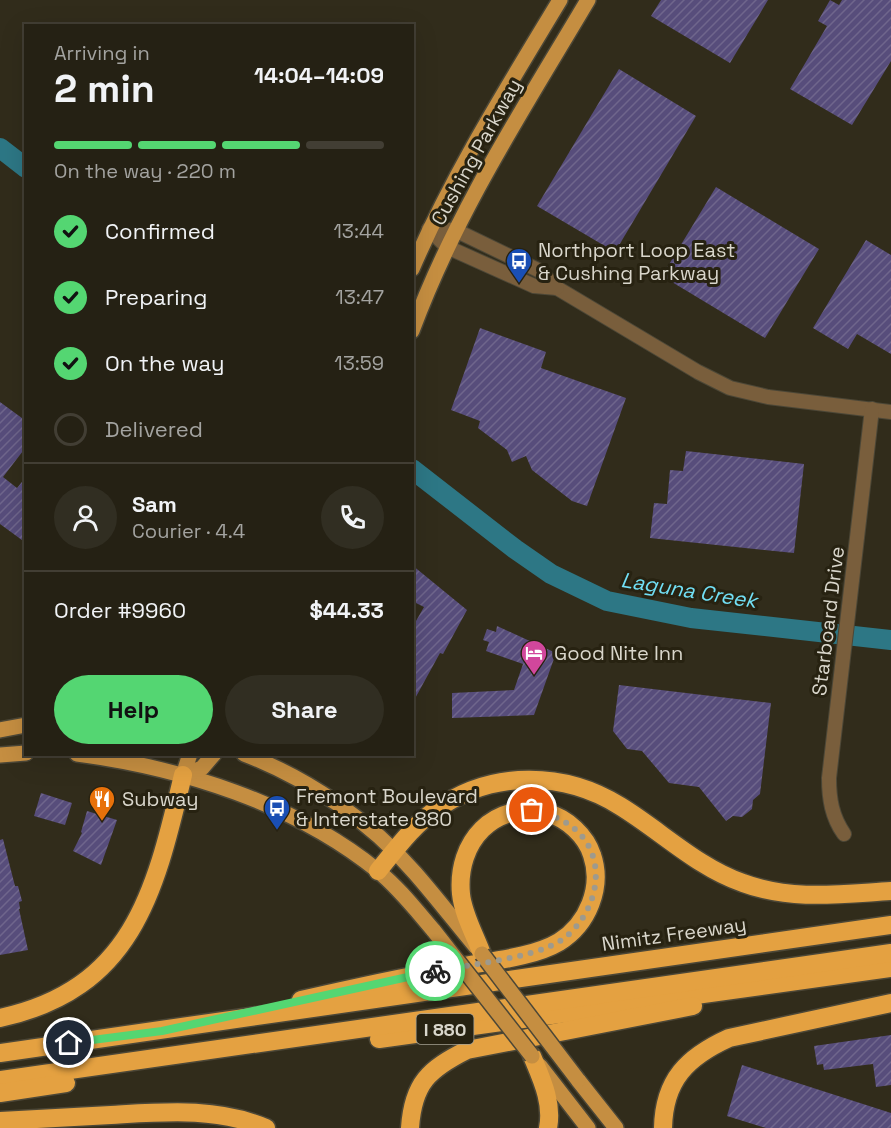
<!DOCTYPE html>
<html lang="en">
<head>
<meta charset="utf-8">
<style>
	:root { --surface:#252114; --page:#312e22; --text:#f1f3f6; --muted:#a3a3a0; --line:#423e34; --accent:#54d672 }
	body { margin:0; font-family:"Space Grotesk",sans-serif; background:var(--page); color:var(--text); height:100vh; display:flex; flex-direction:column; font-size:22px; white-space:nowrap }
	* { box-sizing:border-box; margin:0 }
	p { font-size:20px; color:var(--muted) }
	.icon { flex:none; width:33px; height:33px; fill:none; stroke:currentColor; stroke-width:2; stroke-linecap:round; stroke-linejoin:round }
	.map { position:relative; flex:1; overflow:hidden }
	.details { position:absolute; left:24px; top:24px; width:390px; height:732px; display:flex; flex-direction:column; background:var(--surface); border-radius:0px; box-shadow:0 6px 24px #0002,0 0 0 2px var(--line) }
	.details>* { flex:none }
	.pin { position:absolute; display:grid; place-items:center; width:51px; height:51px; color:#fff; margin:-26px; border:3px solid #fff; border-radius:50%; box-shadow:0 2px 6px #0007 }
	.courier { position:absolute; display:grid; place-items:center; width:60px; height:60px; margin:-30px; border:4px solid #54d672; border-radius:50%; background:#fff; color:#222; box-shadow:0 2px 8px #0007 }
	.head em { font-style:normal; font-weight:700 }
	.head div { display:flex; flex-direction:column-reverse }
	.head { display:flex; align-items:center; justify-content:space-between; height:102px; padding:0 30px }
	h1 { font-size:39px; font-weight:700; line-height:45px }
	.bar { display:grid; grid-template-columns:repeat(4,1fr); gap:9px 6px; align-content:center; height:72px; padding:0 30px }
	.bar i { height:8px; border-radius:4px; background:var(--line) }
	.bar .on { background:var(--accent) }
	.bar p { grid-column:span 4 }
	.line { display:flex; align-items:center; gap:15px; padding:0 30px; border-top:2px solid var(--line) }
	.line div { flex:1 }
	.round { display:grid; place-items:center; flex:none; width:63px; height:63px; border-radius:32px; background:var(--page) }
	ol { padding:0 30px; list-style:none }
	li { display:flex; align-items:center; gap:18px; height:66px }
	li p { margin-inline-start:auto }
	li .icon { padding:6px; border-radius:50%; background:var(--accent); color:#111; stroke-width:4 }
	li:last-child { color:var(--muted) }
	li i { width:33px; height:33px; border:3px solid var(--line); border-radius:50% }
	.button { display:flex; gap:12px; margin-top:auto; padding:12px 30px }
	.button a { flex:1; height:69px; border-radius:36px; background:var(--accent); color:#111; font-size:24px; font-weight:700; line-height:69px; text-align:center }
	.button a+a { background:var(--page); color:var(--text) }
	.map>svg:first-child { display:block }
	.lines { fill:none; stroke-linecap:round; stroke-linejoin:round }
	.river { stroke:#2d7785; stroke-width:20 }
	.building { fill:url(#building-hatch) }
	.minor-casing { stroke:#4c4737; stroke-width:16 }
	.major-casing { stroke:#4c4737; stroke-width:18 }
	.highway-casing { stroke:#4c4737; stroke-width:21 }
	.minor { stroke:#795e3c; stroke-width:14 }
	.major { stroke:#c58e41; stroke-width:15 }
	.highway { stroke:#e4a141; stroke-width:18 }
	.major-bridge-casing { stroke:#4c4737; stroke-width:18; stroke-linecap:butt }
	.major-bridge { stroke:#c58e41; stroke-width:15 }
	.done { stroke:#9e9a8d; stroke-width:6; stroke-dasharray:0 10.8 }
	.route { stroke:#54d672; stroke-width:8 }
	.labels { text-anchor:middle; dominant-baseline:central; stroke-width:6; stroke-linejoin:round; paint-order:stroke }
	.shield { fill:#272211; stroke:#a4a093; stroke-width:1.5 }
	.shield-label { font-size:18px; font-weight:bold; fill:#d9d6cb }
	.street-label { font-size:20px; fill:#d9d6cb; stroke:#272211 }
	.poi-label { font-size:20px; fill:#d9d6cb; stroke:#272211; text-anchor:start }
	.water-label { font-size:21px; font-style:italic; fill:#72e0f6; stroke:#272211 }
</style>
</head>
<body>
<div class="map">
<svg width="891" height="1128" viewBox="0 0 891 1128">
	<defs>
		<pattern id="building-hatch" width="6" height="6" patternUnits="userSpaceOnUse" patternTransform="scale(1.5)"><rect width="6" height="6" fill="#574d7b"/><path d="M-1 1l2-2M0 6l6-6M5 7l2-2" fill="none" stroke="#6f668c"/></pattern>
	</defs>
	<rect width="100%" height="100%" fill="#312c1b"/>
	<g class="lines">
		<g class="river">
			<polyline points="0,148 26,168"/>
			<polyline points="412,469 515,549 551,574 607,601 691,618 891,640"/>
		</g>
	</g>
	<g class="building">
		<polygon points="661,0 768,0 730,63 651,16"/>
		<polygon points="830,0 839,5 842,0 891,0 891,61 852,125 790,89 827,26 818,21"/>
		<polygon points="619,69 696,116 615,252 537,206"/>
		<polygon points="716,187 819,249 765,338 662,276"/>
		<polygon points="866,240 891,255 891,354 857,334 848,349 813,328"/>
		<polygon points="480,328 546,352 541,368 626,398 587,506 572,501 532,470 526,456 512,462 507,450 478,428 480,421 451,410"/>
		<polygon points="0,402 26,421 26,447 3,477 17,488 26,477 26,543 0,524"/>
		<polygon points="686,451 804,464 794,553 650,538 654,503 667,504 670,470 683,471"/>
		<polygon points="412,565 467,610 443,654 440,653 412,704 412,628 424,607 412,601"/>
		<polygon points="497,626 556,653 534,715 452,718 452,693 514,690 523,664 486,651 489,642 483,640 487,629 496,632"/>
		<polygon points="619,685 771,703 760,794 753,800 752,809 742,817 733,816 726,821 699,787 669,783 642,751 627,749 613,731"/>
		<polygon points="41,793 72,803 65,825 34,816"/>
		<polygon points="87,811 117,820 101,865 73,851 82,833 81,832"/>
		<polygon points="3,839 15,886 18,886 22,901 19,902 20,909 19,909 28,950 0,955 0,840"/>
		<polygon points="891,1035 891,1085 876,1087 873,1064 824,1070 823,1064 817,1065 814,1046"/>
		<polygon points="742,1065 891,1113 891,1128 766,1128 727,1116"/>
	</g>
	<g class="lines">
		<g class="minor-casing">
			<g id="minor">
				<polyline points="429,229 455,230 540,271 557,288 698,372 730,388 768,397 891,412"/>
				<polyline points="429,229 447,247 534,286 557,288"/>
				<path d="M 844,834 C 832,817 829,799 829,778 L 872,409"/>
			</g>
		</g>
		<g class="major-casing">
			<g id="major">
				<path d="M 412,269 C 453,174 507,88 560,0"/>
				<path d="M 412,331 C 456,212 524,108 588,0"/>
				<polyline points="0,730 26,725"/>
				<path d="M 77,754 C 182,768 294,803 378,871 C 399,888 416,910 434,931"/>
				<path d="M 244,754 C 309,779 370,821 415,873 C 436,897 456,923 476,947"/>
				<polyline points="0,755 26,753"/>
				<polyline points="183,775 202,768 214,754"/>
				<polyline points="183,775 190,754"/>
				<polyline points="540,1066 588,1128"/>
				<polyline points="578,1080 616,1128"/>
			</g>
		</g>
		<g class="highway-casing">
			<g id="highway">
				<path d="M 378,871 C 396,849 413,825 437,809 C 492,770 564,771 620,806 C 661,831 697,867 743,883 C 791,901 841,894 891,891"/>
				<path d="M 301,1000 C 353,988 405,977 458,967 C 488,961 532,958 559,942 C 588,924 603,887 592,855 C 586,836 567,818 547,813 C 494,800 456,842 461,894 C 463,914 475,935 482,954"/>
				<path d="M 0,1018 C 133,989 155,892 183,775"/>
				<polyline points="379,1039 891,968"/>
				<polyline points="0,1053 891,925"/>
				<path d="M 532,1056 C 542,1080 553,1103 548,1128"/>
				<polyline points="0,1080 891,953"/>
				<polyline points="0,1093 66,1083"/>
				<path d="M 0,1121 C 37,1119 74,1117 111,1115 C 164,1112 216,1107 266,1128"/>
				<path d="M 410,1128 C 413,1083 429,1069 467,1050 L 693,1006"/>
				<path d="M 663,1128 C 664,1080 687,1057 729,1038 L 891,1003"/>
			</g>
		</g>
		<use href="#minor" class="minor"/>
		<use href="#major" class="major"/>
		<use href="#highway" class="highway"/>
		<g class="major-bridge-casing">
			<g id="major-bridge">
				<polyline points="434,931 532,1056"/>
				<polyline points="482,954 578,1080"/>
			</g>
		</g>
		<use href="#major-bridge" class="major-bridge"/>
	</g>
	<g class="lines">
		<path class="done" d="M 435,971 C 468,965 533,958 560,941 C 595,918 611,863 577,831 C 564,819 549,814 532,810"/>
		<polyline class="route" points="69,1043 162,1031 435,971"/>
	</g>
	<defs>
		<g id="bus-pin" transform="scale(1.35)"><path d="M0 17L-7.5 6A9.5 9.5 0 1 1 7.5 6Z" fill="#1a4fb4" stroke="#272211"/><path d="M-5-6H5V4H4V6H2V4H-2V6H-4V4H-5ZM-3.5-4V0h7V-4ZM-3.5 1.2v1.5H-2V1.2ZM2 1.2v1.5H3.5V1.2Z" fill="#fff"/></g>
		<g id="hotel-pin" transform="scale(1.35)"><path d="M0 17L-7.5 6A9.5 9.5 0 1 1 7.5 6Z" fill="#d1479c" stroke="#272211"/><path d="M-6-4.5h1.5V1H6V5H4.5V3h-9V5H-6ZM-4 0a1.8 1.8 0 1 1 3.6 0ZM.5 0V-2.5h3Q6-2.5 6 0Z" fill="#fff"/></g>
		<g id="restaurant-pin" transform="scale(1.35)"><path d="M0 17L-7.5 6A9.5 9.5 0 1 1 7.5 6Z" fill="#e8710a" stroke="#272211"/><path d="M-5-6h1v4h1v-4h1v4h1v-4h1v5L-1.5 .5V6h-2V.5L-5-1ZM5-6V6H3V1.5H1.5Q1.5-4 5-6Z" fill="#fff"/></g>
	</defs>
	<g fill-rule="evenodd">
		<use href="#bus-pin" x="519" y="261"/>
		<use href="#hotel-pin" x="534" y="653"/>
		<use href="#restaurant-pin" x="102" y="799"/>
		<use href="#bus-pin" x="277" y="808"/>
	</g>
	<g class="labels">
		<rect class="shield" x="416.5" y="1014" width="57" height="30" rx="4.5"/>
		<g class="shield-label">
			<text x="445" y="1029">I 880</text>
		</g>
		<g class="street-label">
			<text transform="translate(476 152) rotate(-61)">Cushing Parkway</text>
			<text transform="translate(828 621) rotate(-83)">Starboard Drive</text>
			<text transform="translate(674 934) rotate(-8)">Nimitz Freeway</text>
		</g>
		<g class="poi-label">
			<text x="538" y="250">Northport Loop East<tspan x="538" dy="23">&amp; Cushing Parkway</tspan></text>
			<text x="554" y="653">Good Nite Inn</text>
			<text x="296" y="796">Fremont Boulevard<tspan x="296" dy="23">&amp; Interstate 880</tspan></text>
			<text x="122" y="799">Subway</text>
		</g>
		<g class="water-label">
			<text transform="translate(689 590) rotate(9)">Laguna Creek</text>
		</g>
	</g>
</svg>
<div class="pin" style="left:532px;top:810px;background:#ea580c"><svg class="icon" aria-label="bag" viewBox="0 0 24 24"><path d="M5 8h14l-1 12H6zM9 8a3 3 0 0 1 6 0"/></svg></div>
<div class="pin" style="left:69px;top:1043px;background:#1f2937"><svg class="icon" aria-label="home" viewBox="0 0 24 24"><path d="M3 11l9-7 9 7M6 9v11h12V9"/></svg></div>
<div class="courier" style="left:435px;top:971px"><svg class="icon" aria-label="bike" viewBox="0 0 24 24"><circle cx="6" cy="16" r="4"/><circle cx="18" cy="16" r="4"/><path d="M6 16l4-8h5l3 8M10 8l3 8H6M13 5h3"/></svg></div>
<section class="details">
<div class="head"><div><h1>2 min</h1><p>Arriving in</p></div><em>14:04–14:09</em></div>
<div class="bar"><i class="on"></i><i class="on"></i><i class="on"></i><i></i><p>On the way · 220 m</p></div>
<ol>
<li><svg class="icon" aria-label="check" viewBox="0 0 24 24"><path d="M5 12l5 5 9-10"/></svg>Confirmed<p>13:44</p></li>
<li><svg class="icon" aria-label="check" viewBox="0 0 24 24"><path d="M5 12l5 5 9-10"/></svg>Preparing<p>13:47</p></li>
<li><svg class="icon" aria-label="check" viewBox="0 0 24 24"><path d="M5 12l5 5 9-10"/></svg>On the way<p>13:59</p></li>
<li><i></i>Delivered</li>
</ol>
<div class="line" style="height:108px"><a class="round"><svg class="icon" aria-label="person" viewBox="0 0 24 24"><circle cx="12" cy="8" r="4"/><path d="M4 21q1-7 8-7t8 7"/></svg></a><div><b>Sam</b><p>Courier · 4.4</p></div><a class="round"><svg class="icon" aria-label="phone" viewBox="0 0 24 24"><path d="M5 4h4l2 5-3 2q2 4 5 5l2-3 5 2v4C11 20 4 13 5 4z"/></svg></a></div>
<div class="line" style="height:78px"><div>Order #9960</div><b>$44.33</b></div>
<div class="button"><a>Help</a><a>Share</a></div>
</section>
</div>
</body>
</html>
